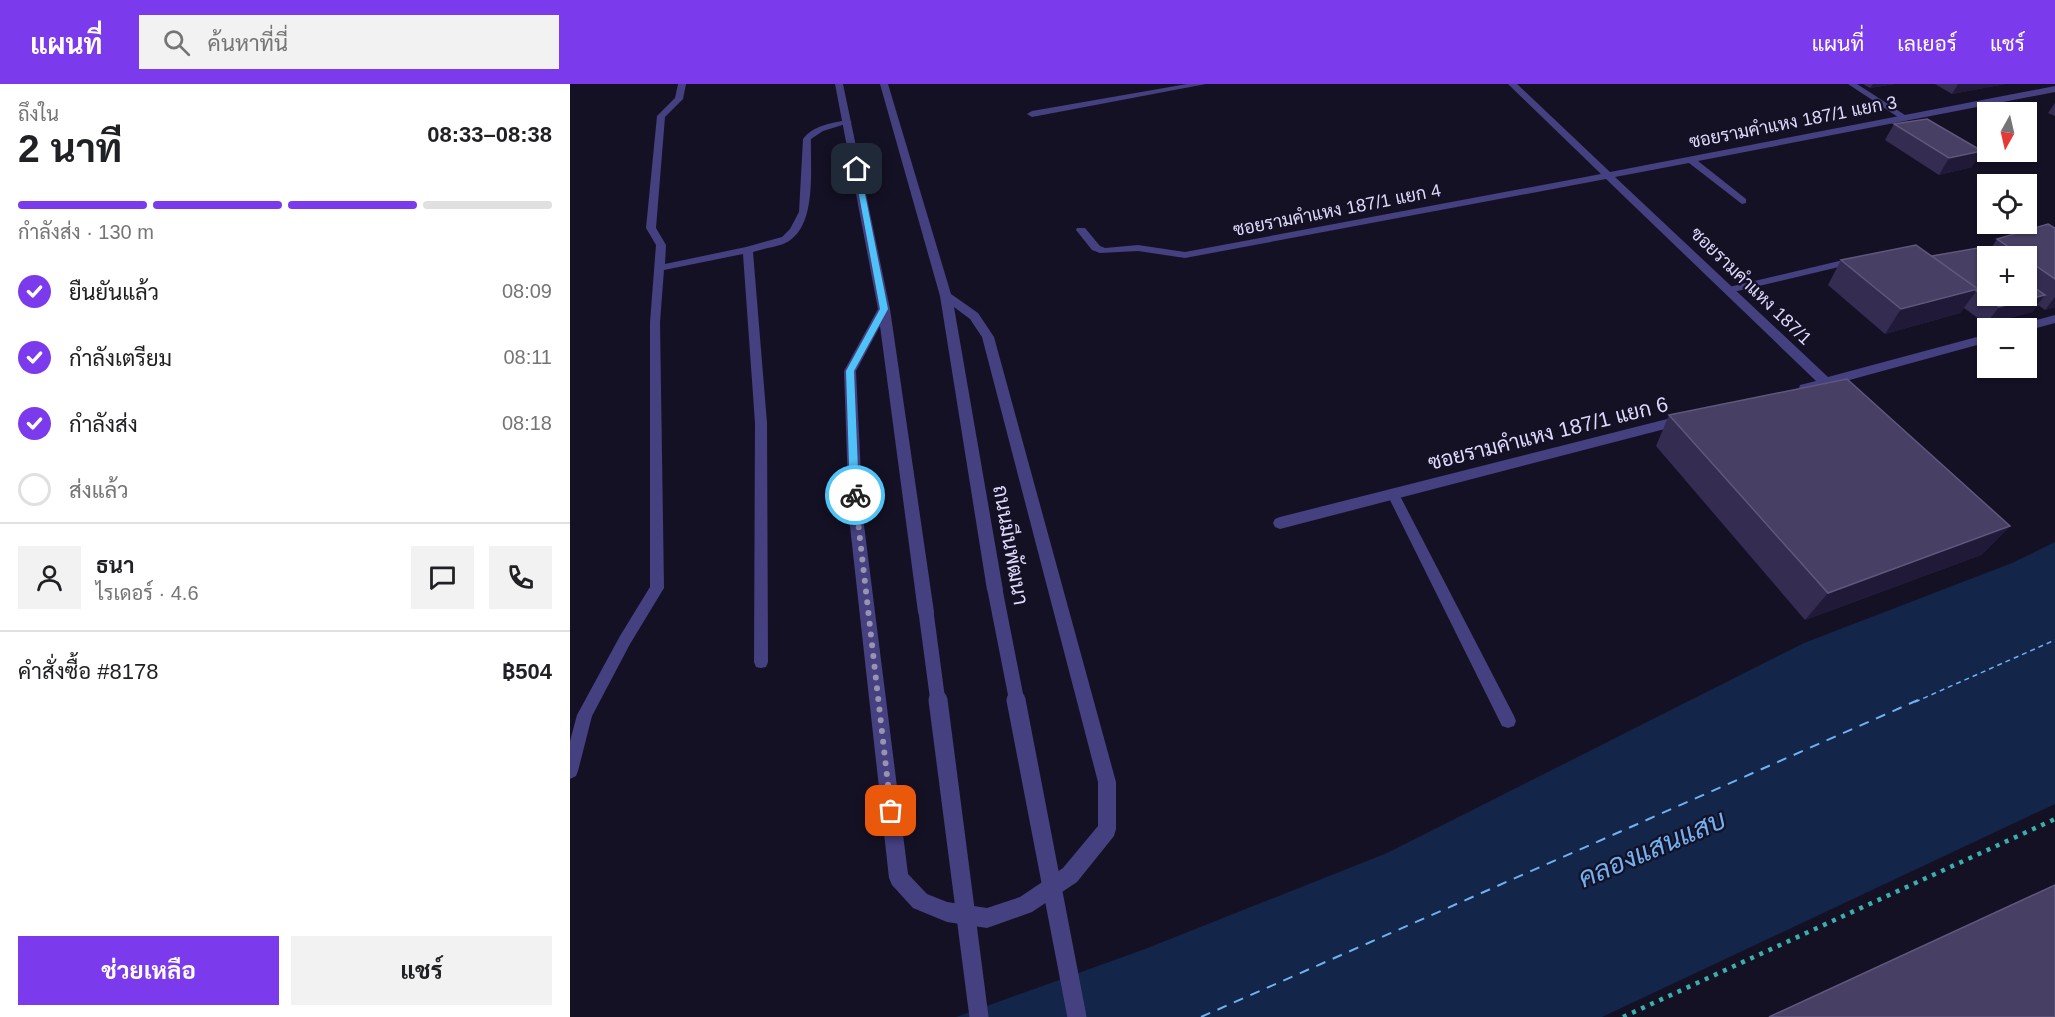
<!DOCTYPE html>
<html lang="th">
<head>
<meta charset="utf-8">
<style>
	:root { --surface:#fff; --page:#f2f2f2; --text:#202124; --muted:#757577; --line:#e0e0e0; --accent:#7c3aed }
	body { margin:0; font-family:Helvetica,Sarabun,sans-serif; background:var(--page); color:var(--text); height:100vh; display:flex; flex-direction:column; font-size:22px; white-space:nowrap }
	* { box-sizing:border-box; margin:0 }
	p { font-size:20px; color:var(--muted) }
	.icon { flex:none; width:33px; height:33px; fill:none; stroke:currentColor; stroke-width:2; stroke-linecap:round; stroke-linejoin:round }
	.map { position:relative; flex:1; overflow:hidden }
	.sheet { display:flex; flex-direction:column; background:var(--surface); width:570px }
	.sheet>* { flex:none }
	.needle { width:39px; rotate:188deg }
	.tools { position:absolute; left:1407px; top:18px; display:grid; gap:12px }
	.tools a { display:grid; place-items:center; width:60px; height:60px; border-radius:0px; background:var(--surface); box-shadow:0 2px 4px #0004; font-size:30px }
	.pin { position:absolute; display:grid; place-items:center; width:51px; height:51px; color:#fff; margin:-26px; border-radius:12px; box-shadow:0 3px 9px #0006 }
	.courier { position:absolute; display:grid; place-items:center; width:60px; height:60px; margin:-30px; border:4px solid #4fc3f7; border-radius:50%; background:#fff; color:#222; box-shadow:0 2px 8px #0007 }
	.headline em { font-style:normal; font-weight:700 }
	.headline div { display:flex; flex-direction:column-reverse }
	.headline { display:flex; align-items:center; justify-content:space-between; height:102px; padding:0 18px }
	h1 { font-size:39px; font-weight:700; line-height:45px }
	.bar { display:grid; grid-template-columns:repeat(4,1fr); gap:9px 6px; align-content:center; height:72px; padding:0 18px }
	.bar i { height:8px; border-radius:4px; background:var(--line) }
	.bar .selected { background:var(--accent) }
	.bar p { grid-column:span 4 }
	.line { display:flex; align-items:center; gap:15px; padding:0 18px; border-top:2px solid var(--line) }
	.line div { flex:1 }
	.round { display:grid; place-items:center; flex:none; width:63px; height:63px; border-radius:0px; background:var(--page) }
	ol { padding:0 18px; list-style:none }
	li { display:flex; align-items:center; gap:18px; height:66px }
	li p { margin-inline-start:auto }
	li .icon { padding:6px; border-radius:50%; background:var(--accent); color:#fff; stroke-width:4 }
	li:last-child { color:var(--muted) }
	li i { width:33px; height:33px; border:3px solid var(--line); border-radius:50% }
	.cta { display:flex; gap:12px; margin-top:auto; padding:12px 18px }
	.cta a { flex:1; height:69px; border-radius:0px; background:var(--accent); color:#fff; font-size:24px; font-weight:700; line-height:69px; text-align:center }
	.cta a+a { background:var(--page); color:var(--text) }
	header { display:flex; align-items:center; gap:36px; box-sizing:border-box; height:84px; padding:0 30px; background:var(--accent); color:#fff }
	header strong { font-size:28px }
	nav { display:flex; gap:33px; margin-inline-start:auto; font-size:21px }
	.search { width:420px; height:54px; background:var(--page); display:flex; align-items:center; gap:15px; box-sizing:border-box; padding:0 21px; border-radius:0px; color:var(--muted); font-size:22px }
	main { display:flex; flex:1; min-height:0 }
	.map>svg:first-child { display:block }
	.water { fill:#132548 }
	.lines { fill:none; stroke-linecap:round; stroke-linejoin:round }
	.ferry-far1 { stroke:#6fb1f3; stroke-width:1.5; stroke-dasharray:5 4; stroke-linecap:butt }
	.ferry { stroke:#6fb1f3; stroke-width:2; stroke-dasharray:10 8; stroke-linecap:butt }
	.path { stroke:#3aafac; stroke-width:4.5; stroke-dasharray:4 6; stroke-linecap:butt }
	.service { fill:#454080; fill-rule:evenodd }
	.minor { fill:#454080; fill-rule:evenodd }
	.tertiary { fill:#454080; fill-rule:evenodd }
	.tertiary-bridge-far1 { stroke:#454080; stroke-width:15 }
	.tertiary-bridge { stroke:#454080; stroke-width:19 }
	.wall { fill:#352c52; fill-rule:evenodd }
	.shaded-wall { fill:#201938 }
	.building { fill:#473f64; stroke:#5f577c; stroke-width:1.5 }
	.route { fill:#4fc3f7 }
	.done { stroke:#9893b1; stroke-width:6; stroke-dasharray:0 10.8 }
	.labels { text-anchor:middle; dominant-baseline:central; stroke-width:4.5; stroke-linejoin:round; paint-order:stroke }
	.far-street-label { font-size:18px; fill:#ded9fc; stroke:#151125 }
	.street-label { font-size:21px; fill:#ded9fc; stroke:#151125 }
	.near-water-label { font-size:27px; font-style:italic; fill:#6fb1f3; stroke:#151125 }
</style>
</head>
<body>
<header>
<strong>แผนที่</strong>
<div class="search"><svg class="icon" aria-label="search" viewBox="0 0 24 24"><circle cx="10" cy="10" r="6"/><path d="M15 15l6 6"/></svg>ค้นหาที่นี่</div>
<nav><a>แผนที่</a><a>เลเยอร์</a><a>แชร์</a></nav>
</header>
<main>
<section class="sheet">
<div class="headline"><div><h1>2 นาที</h1><p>ถึงใน</p></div><em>08:33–08:38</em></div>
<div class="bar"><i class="selected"></i><i class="selected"></i><i class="selected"></i><i></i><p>กำลังส่ง · 130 m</p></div>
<ol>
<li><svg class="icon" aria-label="check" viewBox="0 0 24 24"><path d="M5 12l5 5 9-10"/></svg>ยืนยันแล้ว<p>08:09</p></li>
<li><svg class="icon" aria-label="check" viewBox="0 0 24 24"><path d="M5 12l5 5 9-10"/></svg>กำลังเตรียม<p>08:11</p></li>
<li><svg class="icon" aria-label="check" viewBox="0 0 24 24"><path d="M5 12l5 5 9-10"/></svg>กำลังส่ง<p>08:18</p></li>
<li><i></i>ส่งแล้ว</li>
</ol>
<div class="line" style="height:108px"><a class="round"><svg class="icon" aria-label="person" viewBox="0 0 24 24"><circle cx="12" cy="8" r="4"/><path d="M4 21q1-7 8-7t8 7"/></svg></a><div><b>ธนา</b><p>ไรเดอร์ · 4.6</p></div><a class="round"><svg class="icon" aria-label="chat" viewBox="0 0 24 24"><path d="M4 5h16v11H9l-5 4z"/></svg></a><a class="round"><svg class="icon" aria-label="phone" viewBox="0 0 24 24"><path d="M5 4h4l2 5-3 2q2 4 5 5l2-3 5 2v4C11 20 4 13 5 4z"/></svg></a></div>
<div class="line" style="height:78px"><div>คำสั่งซื้อ #8178</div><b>฿504</b></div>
<div class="cta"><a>ช่วยเหลือ</a><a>แชร์</a></div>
</section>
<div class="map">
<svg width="1485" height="933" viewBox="0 0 1485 933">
	<rect width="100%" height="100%" fill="#151125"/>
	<polygon class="water" points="1485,458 1485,720 1032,933 386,933 575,865 817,769 1234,559 1442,479"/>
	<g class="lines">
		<polyline class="ferry-far1" points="1345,618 1485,556"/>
		<polyline class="ferry" points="631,933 1348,616"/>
		<polyline class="path" points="1053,933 1485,735"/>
		<g class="service">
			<path d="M 108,0 L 116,0 L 113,15 L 95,33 L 86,144 L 96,161 L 95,180 L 176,163 L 212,153 L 220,145 L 229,128 L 233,55 C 244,41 261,39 278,36 L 282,38 L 253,47 L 241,55 C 240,84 247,139 219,157 C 210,163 194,164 183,168 L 197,339 L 198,578 L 196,583 L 191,584 L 186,583 L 184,578 L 185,339 L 173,170 L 94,186 L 90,238 L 94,504 L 60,560 L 22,632 L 8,687 L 6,692 L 0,695 L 0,657 L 7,631 L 50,552 L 80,503 L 80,238 L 86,161 L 76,144 L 87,32 L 105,14 Z"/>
			<polygon points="1278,0 1287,0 1338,33 1331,35"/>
			<polygon points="1286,173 1291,176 1290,178 1159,209 1154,206 1159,203"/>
			<polygon points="823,405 829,410 944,632 946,637 944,642 938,644 932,642 817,410"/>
		</g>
		<g class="minor">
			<polygon points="617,0 636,0 462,33 457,30 462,27"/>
			<polygon points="938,0 947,0 1040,88 1485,2 1485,8 1128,77 1176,115 1176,119 1172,120 1119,79 1045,93 1258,293 1418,250 1418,258 1265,300 1269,305 1263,309 1253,303 1235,308 1230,307 1229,304 1230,301 1246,297 1036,95 615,174 568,167 530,169 522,166 506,146 507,144 515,144 530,162 535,164 568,161 615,168 1031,90"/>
			<polygon points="1485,231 1485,239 1456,247 1456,244 1446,244 1448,241"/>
			<polygon points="1113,331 1118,333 1120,336 1118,339 710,445 705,443 703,439 705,435 710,433"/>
		</g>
		<polygon class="tertiary" points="265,0 273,0 320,225 364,528 362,533 356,535 350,533 348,528 310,242 286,287 293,433 338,790 357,810 377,818 417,824 450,813 493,784 528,742 528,698 412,253 400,235 384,223 433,506 430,510 425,512 420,510 417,506 370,212 310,0 318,0 381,210 408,229 424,253 546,698 546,745 544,752 507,798 462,828 417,844 377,838 343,824 322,801 319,794 279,433 274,287 308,225"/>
		<g class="tertiary-bridge-far1">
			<polyline points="425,506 447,618"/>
			<polyline points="356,528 368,618"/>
		</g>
		<g class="tertiary-bridge">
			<polyline points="368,616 409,933"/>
			<polyline points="446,616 507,933"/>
		</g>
	</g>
	<g class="wall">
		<polygon points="1293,0 1325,0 1300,4"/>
		<polygon points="1365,0 1435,0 1382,10"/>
		<polygon points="1485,19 1485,32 1478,29"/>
		<polygon points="1324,40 1402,83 1369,91 1315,56"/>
		<path d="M 1485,144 L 1485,223 L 1475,226 L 1468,221 L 1462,228 L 1416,240 L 1394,224 L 1390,229 L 1315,250 L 1258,201 L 1271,176 L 1417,171 L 1427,155 ZM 1418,172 L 1456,172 L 1456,212 Z"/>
		<polygon points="1099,331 1440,442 1411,471 1235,536 1086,362"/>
	</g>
	<g class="shaded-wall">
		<polygon points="1303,0 1325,0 1300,4"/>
		<polygon points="1388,0 1435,0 1382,10"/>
		<polygon points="1412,67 1402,83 1369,91 1379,74"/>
		<polygon points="1408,205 1390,229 1315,250 1331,225"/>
		<polygon points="1475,211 1462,228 1416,240 1429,223"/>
		<polygon points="1485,213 1485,223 1475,226"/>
		<polygon points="1440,442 1411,471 1235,536 1258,509"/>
	</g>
	<g class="building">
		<polygon points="1357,35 1412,67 1379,74 1324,40"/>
		<polygon points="1478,140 1485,144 1485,195 1456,175 1456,172 1452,172 1427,155"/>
		<polygon points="1346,161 1408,205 1331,225 1271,176"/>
		<polygon points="1408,164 1420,172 1418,172 1418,212 1456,212 1456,198 1475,211 1429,223 1406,207 1408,205 1362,172"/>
		<polygon points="1277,295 1440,442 1258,509 1099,331"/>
		<polygon points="1485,801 1485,933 1199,933"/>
	</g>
	<polygon class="route" points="284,84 290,85 318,225 284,287 289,411 285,414 280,411 276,287 310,225"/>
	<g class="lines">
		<polyline class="done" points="285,411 321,727"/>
	</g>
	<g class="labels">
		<g class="far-street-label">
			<text transform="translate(1223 38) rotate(-11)">ซอยรามคำแหง 187/1 แยก 3</text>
			<text transform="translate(767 126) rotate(-11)">ซอยรามคำแหง 187/1 แยก 4</text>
			<text transform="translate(1181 202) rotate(44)">ซอยรามคำแหง 187/1</text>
		</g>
		<g class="street-label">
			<text transform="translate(978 349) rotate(-14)">ซอยรามคำแหง 187/1 แยก 6</text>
			<text transform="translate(441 461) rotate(80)">ถนนมีนพัฒนา</text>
		</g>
		<g class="near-water-label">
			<text transform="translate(1082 765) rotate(-23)">คลองแสนแสบ</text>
		</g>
	</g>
</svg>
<div class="tools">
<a><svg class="needle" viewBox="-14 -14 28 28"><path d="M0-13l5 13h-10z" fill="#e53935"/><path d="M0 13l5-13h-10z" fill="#757577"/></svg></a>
<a><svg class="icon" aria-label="locate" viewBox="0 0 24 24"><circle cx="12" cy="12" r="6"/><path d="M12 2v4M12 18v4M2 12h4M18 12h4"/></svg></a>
<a>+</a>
<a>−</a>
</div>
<div class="pin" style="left:321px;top:727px;background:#ea580c"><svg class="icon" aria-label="bag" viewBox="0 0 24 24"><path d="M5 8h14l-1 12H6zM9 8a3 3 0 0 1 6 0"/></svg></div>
<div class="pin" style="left:287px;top:85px;background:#1f2937"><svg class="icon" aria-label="home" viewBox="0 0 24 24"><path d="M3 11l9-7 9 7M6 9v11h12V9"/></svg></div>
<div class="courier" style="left:285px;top:411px"><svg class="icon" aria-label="bike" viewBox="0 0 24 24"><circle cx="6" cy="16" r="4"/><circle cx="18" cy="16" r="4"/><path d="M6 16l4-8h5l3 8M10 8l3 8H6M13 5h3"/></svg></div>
</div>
</main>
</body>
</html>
